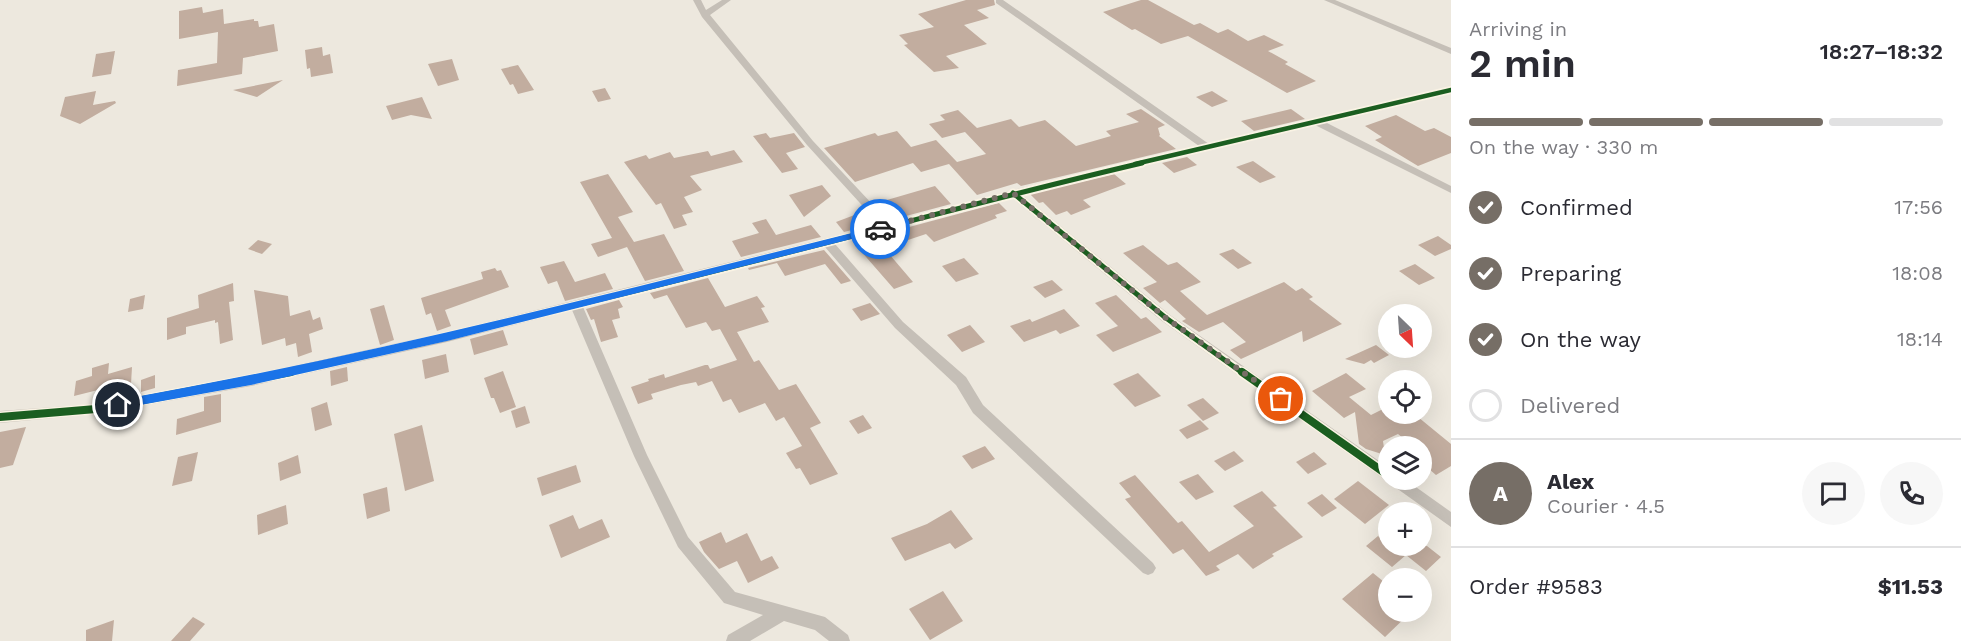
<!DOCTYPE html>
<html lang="en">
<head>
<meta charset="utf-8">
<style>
	:root { --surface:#fff; --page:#f7f7f7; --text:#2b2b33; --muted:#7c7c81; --line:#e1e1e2; --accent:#766e66 }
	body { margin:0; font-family:"Work Sans",sans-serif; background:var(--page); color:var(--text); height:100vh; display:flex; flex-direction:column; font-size:22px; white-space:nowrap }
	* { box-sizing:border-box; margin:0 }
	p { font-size:20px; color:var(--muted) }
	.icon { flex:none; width:33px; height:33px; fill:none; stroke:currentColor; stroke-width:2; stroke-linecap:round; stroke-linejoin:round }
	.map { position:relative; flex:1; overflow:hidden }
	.drawer { display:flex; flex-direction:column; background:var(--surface); width:510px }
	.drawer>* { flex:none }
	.needle { width:39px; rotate:155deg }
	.tools { position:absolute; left:1378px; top:304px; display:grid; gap:12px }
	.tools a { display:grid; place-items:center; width:54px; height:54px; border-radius:50%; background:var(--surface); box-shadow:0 6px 24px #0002; font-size:30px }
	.pin { position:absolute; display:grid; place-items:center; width:51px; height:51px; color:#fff; margin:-26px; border:3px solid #fff; border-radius:50%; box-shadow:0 2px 6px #0007 }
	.courier { position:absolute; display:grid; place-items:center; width:60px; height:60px; margin:-30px; border:4px solid #1a73e8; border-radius:50%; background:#fff; color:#222; box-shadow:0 2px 8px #0007 }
	.headline em { font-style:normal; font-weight:600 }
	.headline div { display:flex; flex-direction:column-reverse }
	.headline { display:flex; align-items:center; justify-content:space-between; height:102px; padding:0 18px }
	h1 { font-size:39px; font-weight:600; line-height:45px }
	.bar { display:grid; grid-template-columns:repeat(4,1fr); gap:9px 6px; align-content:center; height:72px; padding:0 18px }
	.bar i { height:8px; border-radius:4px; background:var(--line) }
	.bar .on { background:var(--accent) }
	.bar p { grid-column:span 4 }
	.line { display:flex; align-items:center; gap:15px; padding:0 18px; border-top:2px solid var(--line) }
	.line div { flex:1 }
	.round { display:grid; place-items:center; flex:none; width:63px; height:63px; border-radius:32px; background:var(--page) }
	ol { padding:0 18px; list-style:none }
	li { display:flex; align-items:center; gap:18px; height:66px }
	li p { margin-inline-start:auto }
	li .icon { padding:6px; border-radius:50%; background:var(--accent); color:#fff; stroke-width:4 }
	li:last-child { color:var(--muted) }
	li i { width:33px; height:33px; border:3px solid var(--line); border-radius:50% }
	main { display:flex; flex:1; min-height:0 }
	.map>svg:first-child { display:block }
	.building { fill:#c2ad9f }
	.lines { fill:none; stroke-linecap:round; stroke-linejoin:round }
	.street { fill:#c5bfb7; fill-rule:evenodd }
	.cycleway-far2-casing { stroke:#faf3e4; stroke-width:8 }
	.cycleway-far1-casing { stroke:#faf3e4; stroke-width:9 }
	.cycleway-casing { stroke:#faf3e4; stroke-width:11 }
	.cycleway-far2 { stroke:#1b5e20; stroke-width:4.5 }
	.cycleway-far1 { stroke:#1b5e20; stroke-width:5 }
	.cycleway { stroke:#1b5e20; stroke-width:8 }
	.route { fill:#1a73e8 }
	.done { stroke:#766e66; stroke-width:6; stroke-dasharray:0 10.8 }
</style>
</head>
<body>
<main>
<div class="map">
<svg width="1451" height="641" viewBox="0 0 1451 641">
	<rect width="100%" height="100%" fill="#ede8de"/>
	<g class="building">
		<polygon points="966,0 994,0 995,5 977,10 989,18 964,25 987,44 946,56 959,68 934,72 904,45 908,44 899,35 934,27 918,14"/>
		<polygon points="1141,0 1148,0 1194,25 1200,23 1218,33 1228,29 1248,41 1264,35 1284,45 1268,51 1288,62 1285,64 1316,81 1287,93 1188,36 1161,44 1135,29 1132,30 1103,12"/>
		<polygon points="202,7 203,13 223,9 224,24 254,19 254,21 258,21 259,27 274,24 278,51 243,58 242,74 177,86 178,70 217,63 218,32 179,39 179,11"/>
		<polygon points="322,47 323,56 330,54 333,73 311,77 310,68 307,69 305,50"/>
		<polygon points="115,51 111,74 92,77 96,54"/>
		<polygon points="452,59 459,80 438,86 428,64"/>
		<polygon points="518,65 534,90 518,94 513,84 510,85 501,69"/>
		<polygon points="283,80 257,97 233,90"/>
		<polygon points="605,88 611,99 598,102 592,91"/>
		<polygon points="96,91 93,105 115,101 116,103 80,124 60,116 65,97"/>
		<polygon points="1212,91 1228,101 1212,107 1196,97"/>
		<polygon points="422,97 432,119 411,115 392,120 386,106"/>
		<polygon points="1141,109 1165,125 1158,128 1160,135 1159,136 1176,149 1021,186 1017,183 977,195 949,164 921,172 913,163 855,182 824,148 875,133 878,136 897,131 911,147 936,140 957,162 986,154 965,132 942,138 929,124 945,120 940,115 958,110 977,128 1011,119 1019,127 1045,120 1076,146 1111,136 1106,131 1139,122 1126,114"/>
		<polygon points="1291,109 1305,119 1254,131 1241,121"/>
		<polygon points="1396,115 1425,131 1434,128 1451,137 1451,153 1418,166 1375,140 1382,137 1365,126"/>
		<polygon points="766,133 770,138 794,133 805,147 786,153 798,169 782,173 753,136"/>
		<polygon points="734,150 743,162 690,176 702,190 684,197 693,212 682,215 687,225 674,229 661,203 656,205 624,162 646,155 649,159 670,152 674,158 708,151 711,156"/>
		<polygon points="1187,157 1197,165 1174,173 1162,163"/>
		<polygon points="1253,161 1276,177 1260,183 1236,167"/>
		<polygon points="608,174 633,212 618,217 634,242 664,234 684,271 645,281 627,247 598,257 591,244 612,238 580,182"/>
		<polygon points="1114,174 1126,184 1083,200 1091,207 1071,215 1067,211 1056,215 1043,202 1039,203 1030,194"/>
		<polygon points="822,185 831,196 804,217 789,195"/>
		<polygon points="935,186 951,204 891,220 878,207 882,205 880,202"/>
		<polygon points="999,203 1007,211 995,215 997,218 934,242 926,234 884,248 913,282 894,289 853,242"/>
		<polygon points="865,211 876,224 844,232 836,222"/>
		<polygon points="766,219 776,235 811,225 821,237 741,257 732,241 759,233 752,223"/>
		<polygon points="1438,236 1451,245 1451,249 1435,256 1418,245"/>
		<polygon points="258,240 272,244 262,254 248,249"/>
		<polygon points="1143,245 1168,265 1177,262 1201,282 1180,291 1207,315 1284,282 1296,291 1302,288 1313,297 1309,299 1342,324 1303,342 1302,331 1241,359 1230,350 1246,342 1223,322 1199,332 1182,321 1186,319 1165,300 1160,303 1143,288 1157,282 1123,253"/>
		<polygon points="1233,249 1252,263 1238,269 1219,254"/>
		<polygon points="824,250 851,281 841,284 825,264 785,276 777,263 749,270 748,268"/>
		<polygon points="964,258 979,274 956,282 942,266"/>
		<polygon points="564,261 575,282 605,273 613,289 565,301 557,281 548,284 540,267"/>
		<polygon points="1415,264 1435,278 1419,285 1399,271"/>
		<polygon points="495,268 497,271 501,270 509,287 445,310 451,326 437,331 431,313 426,315 421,298 483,279 481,272"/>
		<polygon points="708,278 725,307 757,296 765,307 761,308 769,322 737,332 754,362 759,360 779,390 796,384 821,423 810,428 838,474 810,485 800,468 796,469 786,453 802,446 784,417 776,421 765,403 739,413 731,399 723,402 712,381 698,386 696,382 681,385 651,394 653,399 638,404 631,387 649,381 648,379 664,374 665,378 705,365 708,365 710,369 737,360 720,329 712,331 706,322 686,328 667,295 654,299 650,293"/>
		<polygon points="1052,280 1063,290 1045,298 1033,287"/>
		<polygon points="233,283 234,301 229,302 233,340 220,344 218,322 215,323 215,320 186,327 186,334 167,340 167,318 199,308 198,295"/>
		<polygon points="254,290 288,296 290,316 310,310 313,320 320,317 323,329 309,334 312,352 298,357 296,343 286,346 285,338 262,345"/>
		<polygon points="145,295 143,309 128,312 130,299"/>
		<polygon points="1116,295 1141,319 1146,317 1162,332 1113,352 1096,335 1118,326 1095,303"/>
		<polygon points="619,300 623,307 618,309 620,318 612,320 618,337 601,342 594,319 591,320 586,309"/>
		<polygon points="870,303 880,314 861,321 852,309"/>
		<polygon points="384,305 394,340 380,345 370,309"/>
		<polygon points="1064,309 1080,326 1060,334 1056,330 1024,342 1010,326 1030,319 1032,322"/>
		<polygon points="970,325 985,342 962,352 947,335"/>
		<polygon points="503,330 508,345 474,355 470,339"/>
		<polygon points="1376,345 1389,355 1374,363 1371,360 1364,364 1345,359"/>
		<polygon points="446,354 449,372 425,379 422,360"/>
		<polygon points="109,363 108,374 132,367 131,384 97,394 98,390 74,396 76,381 92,376 92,368"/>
		<polygon points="347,367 348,381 331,386 330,371"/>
		<polygon points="503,371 516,407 500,413 494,398 491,398 484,378"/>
		<polygon points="1138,373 1161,396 1135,407 1113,384"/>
		<polygon points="1346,373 1366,389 1349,397 1371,415 1389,406 1389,414 1404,414 1412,420 1418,417 1451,444 1451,466 1436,475 1422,463 1422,447 1414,447 1398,434 1383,441 1385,455 1366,449 1359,444 1355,412 1344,418 1312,391"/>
		<polygon points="155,375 155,388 141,392 141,380"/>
		<polygon points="221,394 221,422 176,435 177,419 204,411 204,397"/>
		<polygon points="1203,398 1219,413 1203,421 1187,405"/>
		<polygon points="327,402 332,425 315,431 311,408"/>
		<polygon points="525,406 530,423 516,428 511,411"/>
		<polygon points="863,415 872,428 858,434 849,421"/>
		<polygon points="1200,420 1209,429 1187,439 1179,430"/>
		<polygon points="422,425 434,481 405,491 394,434"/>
		<polygon points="26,427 13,465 0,468 0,432"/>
		<polygon points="985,446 995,459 972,469 962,456"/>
		<polygon points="1234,451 1244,461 1225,471 1214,461"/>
		<polygon points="198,452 192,481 172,486 178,457"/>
		<polygon points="1314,452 1327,464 1308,474 1296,462"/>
		<polygon points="298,455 301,473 280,481 278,463"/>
		<polygon points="576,465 581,482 542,496 537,478"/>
		<polygon points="1198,474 1214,492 1196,500 1179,482"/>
		<polygon points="1135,475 1178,523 1182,521 1209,552 1254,526 1233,506 1262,491 1277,506 1273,507 1303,537 1272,554 1274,556 1253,569 1238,554 1216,566 1220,570 1206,576 1183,549 1173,554 1125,499 1131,497 1119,483"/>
		<polygon points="1358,481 1389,505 1365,524 1334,499"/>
		<polygon points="387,487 390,511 367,519 363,494"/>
		<polygon points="1322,494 1337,508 1322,517 1307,503"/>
		<polygon points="286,505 288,524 258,535 257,515"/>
		<polygon points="951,510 973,539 955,549 950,543 905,561 891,538 927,524"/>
		<polygon points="573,515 579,529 602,519 610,537 561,558 549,525"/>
		<polygon points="721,532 726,543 747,533 761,561 772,556 779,568 748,583 737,561 719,569 704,552 699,542"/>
		<polygon points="1378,536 1389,546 1427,546 1441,557 1426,571 1406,555 1392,567 1366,546"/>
		<polygon points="1373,573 1389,586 1389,612 1411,612 1385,637 1342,599"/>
		<polygon points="943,591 963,621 930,640 909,609"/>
		<polygon points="193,617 205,624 190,641 171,641"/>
		<polygon points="114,620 112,641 86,641 86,630"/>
	</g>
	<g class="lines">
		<g class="street">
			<polygon points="693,0 701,0 706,10 722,0 731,0 710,15 813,141 890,223 1013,190 1199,146 996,3 996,0 1003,0 1209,144 1451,87 1451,93 1325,122 1451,186 1451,193 1315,125 1021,194 1170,315 1389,468 1389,480 1406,480 1451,512 1451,527 1162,321 1011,197 835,244 903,322 966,377 983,405 1153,563 1156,568 1153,573 1148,575 1143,573 973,413 956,385 895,328 825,247 583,307 647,455 688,537 735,592 825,617 848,635 850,641 829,641 815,630 784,621 750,641 726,641 728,635 763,615 724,603 678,547 634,456 572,310 447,342 251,386 96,414 0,423 0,411 96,404 251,376 447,332 880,225 807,145 702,17"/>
			<polygon points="1324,0 1335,0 1451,48 1451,54"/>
		</g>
		<g class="cycleway-far2-casing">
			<polyline id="cycleway-far2" points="1135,164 1451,90"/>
		</g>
		<g class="cycleway-far1-casing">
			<g id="cycleway-far1">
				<polyline points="1013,193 1166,318 1244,374"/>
				<path d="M 284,374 C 486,328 687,279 887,227 C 972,205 1056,183 1142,163"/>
			</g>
		</g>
		<g class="cycleway-casing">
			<g id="cycleway">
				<polyline points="1242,372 1389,476"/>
				<polyline points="0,417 96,409 291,372"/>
			</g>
		</g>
		<use href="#cycleway-far2" class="cycleway-far2"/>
		<use href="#cycleway-far1" class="cycleway-far1"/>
		<use href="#cycleway" class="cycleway"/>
	</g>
	<path class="route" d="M 880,226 L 883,227 L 883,231 L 447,341 L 251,385 L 118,409 L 113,405 L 118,400 C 375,355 627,289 880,226 Z"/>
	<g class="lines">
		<polyline class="done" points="880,229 1013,193 1166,318 1281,399"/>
	</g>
</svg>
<div class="tools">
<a><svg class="needle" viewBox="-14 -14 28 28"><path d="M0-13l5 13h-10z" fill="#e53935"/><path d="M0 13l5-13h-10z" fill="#7c7c81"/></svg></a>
<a><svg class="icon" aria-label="locate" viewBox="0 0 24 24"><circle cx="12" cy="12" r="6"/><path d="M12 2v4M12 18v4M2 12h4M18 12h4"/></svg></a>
<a><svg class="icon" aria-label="layers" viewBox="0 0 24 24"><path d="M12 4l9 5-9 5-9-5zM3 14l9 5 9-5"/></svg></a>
<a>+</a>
<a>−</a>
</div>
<div class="pin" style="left:1281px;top:399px;background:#ea580c"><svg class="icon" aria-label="bag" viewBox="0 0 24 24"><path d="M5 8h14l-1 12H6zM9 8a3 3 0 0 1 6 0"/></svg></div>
<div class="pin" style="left:118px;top:405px;background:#1f2937"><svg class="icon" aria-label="home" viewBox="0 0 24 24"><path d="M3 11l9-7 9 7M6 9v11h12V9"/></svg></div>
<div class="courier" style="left:880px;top:229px"><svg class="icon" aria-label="car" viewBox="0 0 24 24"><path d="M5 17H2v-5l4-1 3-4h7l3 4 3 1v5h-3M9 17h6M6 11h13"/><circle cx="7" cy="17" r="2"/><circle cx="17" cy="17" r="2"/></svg></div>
</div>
<section class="drawer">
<div class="headline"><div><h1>2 min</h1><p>Arriving in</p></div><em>18:27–18:32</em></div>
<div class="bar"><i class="on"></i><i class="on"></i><i class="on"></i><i></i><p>On the way · 330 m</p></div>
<ol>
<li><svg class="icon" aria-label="check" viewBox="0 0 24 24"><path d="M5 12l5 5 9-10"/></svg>Confirmed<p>17:56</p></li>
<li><svg class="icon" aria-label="check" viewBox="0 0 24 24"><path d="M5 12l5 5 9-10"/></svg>Preparing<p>18:08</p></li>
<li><svg class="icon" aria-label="check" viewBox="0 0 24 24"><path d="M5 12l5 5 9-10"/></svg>On the way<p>18:14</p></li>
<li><i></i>Delivered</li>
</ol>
<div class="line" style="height:108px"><b class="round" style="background:var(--accent);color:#fff">A</b><div><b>Alex</b><p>Courier · 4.5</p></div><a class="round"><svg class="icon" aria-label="chat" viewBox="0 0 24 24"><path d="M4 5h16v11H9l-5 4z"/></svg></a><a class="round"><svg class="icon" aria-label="phone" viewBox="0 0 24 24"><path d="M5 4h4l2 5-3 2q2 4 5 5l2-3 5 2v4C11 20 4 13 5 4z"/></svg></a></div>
<div class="line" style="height:78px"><div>Order #9583</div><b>$11.53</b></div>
</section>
</main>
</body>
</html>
